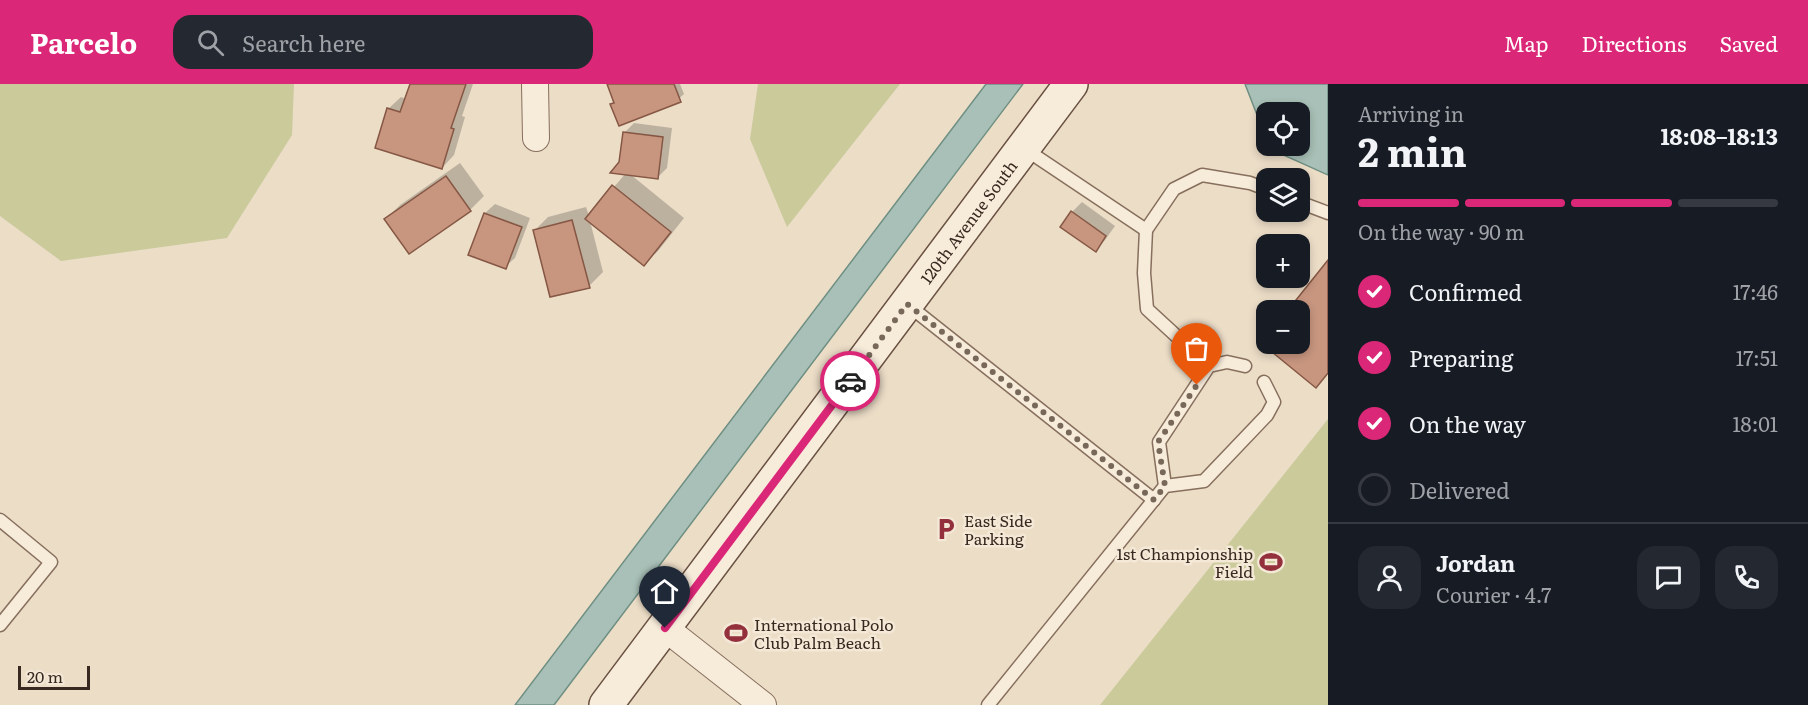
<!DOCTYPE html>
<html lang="en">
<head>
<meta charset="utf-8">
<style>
	:root { --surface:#171b24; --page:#242831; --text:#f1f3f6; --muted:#9ea1a6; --line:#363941; --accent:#db2777 }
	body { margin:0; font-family:Literata,serif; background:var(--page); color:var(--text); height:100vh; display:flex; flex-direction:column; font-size:22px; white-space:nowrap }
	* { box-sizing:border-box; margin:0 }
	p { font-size:20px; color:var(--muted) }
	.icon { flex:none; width:33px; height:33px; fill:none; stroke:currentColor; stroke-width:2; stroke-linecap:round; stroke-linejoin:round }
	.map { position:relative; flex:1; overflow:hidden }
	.panel { display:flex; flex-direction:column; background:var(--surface); width:480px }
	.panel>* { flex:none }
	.tools { position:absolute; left:1256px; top:18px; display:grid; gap:12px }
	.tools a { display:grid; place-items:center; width:54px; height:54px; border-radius:12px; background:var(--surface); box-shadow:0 3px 9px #0003; font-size:30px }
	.scale { position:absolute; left:18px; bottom:15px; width:72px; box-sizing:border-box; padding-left:6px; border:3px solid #382920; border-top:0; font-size:16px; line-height:21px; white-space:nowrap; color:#382920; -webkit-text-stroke:4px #f4e8d6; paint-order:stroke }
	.pin { position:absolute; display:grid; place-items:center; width:51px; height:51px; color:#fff; margin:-62px -26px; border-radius:50% 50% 50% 0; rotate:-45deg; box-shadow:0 0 6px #0007 }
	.pin .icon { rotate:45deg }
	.courier { position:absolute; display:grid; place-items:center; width:60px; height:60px; margin:-30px; border:4px solid #db2777; border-radius:50%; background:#fff; color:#222; box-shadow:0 2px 8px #0007 }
	.summary em { font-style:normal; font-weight:700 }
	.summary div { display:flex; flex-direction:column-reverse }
	.summary { display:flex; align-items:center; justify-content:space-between; height:102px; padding:0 30px }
	h1 { font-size:39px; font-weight:700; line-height:45px }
	.bar { display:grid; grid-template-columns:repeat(4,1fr); gap:9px 6px; align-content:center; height:72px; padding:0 30px }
	.bar i { height:8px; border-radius:4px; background:var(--line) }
	.bar .on { background:var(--accent) }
	.bar p { grid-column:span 4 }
	.line { display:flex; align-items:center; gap:15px; padding:0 30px; border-top:2px solid var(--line) }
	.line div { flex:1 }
	.round { display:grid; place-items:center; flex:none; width:63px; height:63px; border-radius:18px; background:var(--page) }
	ol { padding:0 30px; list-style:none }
	li { display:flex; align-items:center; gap:18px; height:66px }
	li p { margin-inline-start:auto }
	li .icon { padding:6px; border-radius:50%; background:var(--accent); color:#fff; stroke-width:4 }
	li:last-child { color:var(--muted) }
	li i { width:33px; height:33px; border:3px solid var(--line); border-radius:50% }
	header { display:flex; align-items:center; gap:36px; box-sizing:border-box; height:84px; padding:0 30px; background:var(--accent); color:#fff }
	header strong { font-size:28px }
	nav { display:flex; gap:33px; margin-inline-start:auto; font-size:21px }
	.search { width:420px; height:54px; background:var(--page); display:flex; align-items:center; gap:15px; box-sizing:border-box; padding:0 21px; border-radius:18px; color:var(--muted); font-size:22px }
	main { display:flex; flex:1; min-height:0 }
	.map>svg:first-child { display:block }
	.green { fill:#caca9b }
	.water { fill:#a8c0b7; stroke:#6f8f83; stroke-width:1.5 }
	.shadow { fill:#0003 }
	.building { fill:#c8967f; stroke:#855744; stroke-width:1.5 }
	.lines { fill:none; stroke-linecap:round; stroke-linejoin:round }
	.lane-casing { stroke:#876f5d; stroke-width:15 }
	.street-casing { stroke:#876f5d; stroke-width:28 }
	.secondary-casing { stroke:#695040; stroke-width:36 }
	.lane { stroke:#f7ebda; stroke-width:12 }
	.street { stroke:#f7ebda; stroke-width:26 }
	.secondary { stroke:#f7ebda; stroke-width:33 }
	.done { stroke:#77685a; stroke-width:6; stroke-dasharray:0 10.8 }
	.route { stroke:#db2777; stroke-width:8 }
	.labels { text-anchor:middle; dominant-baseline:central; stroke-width:5; stroke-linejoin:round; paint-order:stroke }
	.street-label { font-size:16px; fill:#382920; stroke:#f4e8d6 }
	.poi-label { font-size:16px; fill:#382920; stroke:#f4e8d6; text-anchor:start }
</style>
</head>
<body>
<header>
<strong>Parcelo</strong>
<div class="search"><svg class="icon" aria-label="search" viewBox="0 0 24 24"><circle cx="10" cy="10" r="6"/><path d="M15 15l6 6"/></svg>Search here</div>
<nav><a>Map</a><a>Directions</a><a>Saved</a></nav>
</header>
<main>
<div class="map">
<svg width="1328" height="621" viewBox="0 0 1328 621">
	<rect width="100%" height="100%" fill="#ecddc7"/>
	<g class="green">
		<polygon points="0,0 294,0 292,51 227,154 61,177 0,132"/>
		<polygon points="758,0 900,0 787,143 750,55"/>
		<polygon points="1328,335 1328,621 1100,621"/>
	</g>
	<g class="water">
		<polygon points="986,0 1023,0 554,621 515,621"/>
		<polygon points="1245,0 1328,0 1328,91 1270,65 1269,62 1299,62 1299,28 1266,28 1266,54"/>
	</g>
	<g class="shadow">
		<polygon points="412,0 473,0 462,32 465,33 454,71 442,84 388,25 401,13 406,15"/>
		<polygon points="612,0 680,0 684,10 674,19 612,20 615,17"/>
		<polygon points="634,39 672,44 667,84 658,93 630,90 684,134 658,167 644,180 590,137 603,188 589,202 534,147 548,133 586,123 589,132 626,89 621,79 624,49"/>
		<polygon points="460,79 484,112 470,126 386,135 400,121"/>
		<polygon points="1082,118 1115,142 1105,156 1095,166 1062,142 1072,128"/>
		<polygon points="495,120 530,134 515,174 505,183 485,129"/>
		<polygon points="1328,179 1328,290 1316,302 1263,259 1266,256 1266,260 1299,260 1299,226 1289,226"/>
	</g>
	<g class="building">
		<polygon points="410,0 466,0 451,44 454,45 442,85 375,64 387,24 400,28"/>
		<polygon points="607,0 674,0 681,18 619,42 610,20 614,19"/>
		<polygon points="623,48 663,53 658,95 610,89 619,78"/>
		<polygon points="446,92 471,127 409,170 384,135"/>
		<polygon points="612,101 671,148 644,182 585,135"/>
		<polygon points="1071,127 1106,152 1096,168 1060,143"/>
		<polygon points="484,129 522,143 506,185 468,171"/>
		<polygon points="572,136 590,204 550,213 533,146"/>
		<polygon points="1328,176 1328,289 1316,304 1261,259 1266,253 1266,260 1299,260 1299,226 1288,226"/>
	</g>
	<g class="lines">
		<g class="lane-casing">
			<g id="lane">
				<polyline points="1025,65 1146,146 1174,105 1202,91 1250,99 1266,105"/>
				<polyline points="1299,118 1328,129"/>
				<polyline points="1146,146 1144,189 1147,225 1209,282"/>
				<polyline points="908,221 1154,416"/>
				<polyline points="1165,402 1159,358 1209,282 1227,278 1245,282"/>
				<polyline points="0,436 51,478 0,541"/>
				<polyline points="988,621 1165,402 1204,397 1267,331 1274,318 1264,298"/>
			</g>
		</g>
		<g class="street-casing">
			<g id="street">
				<polyline points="535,0 536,54"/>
				<polyline points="665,544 763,621"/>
			</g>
		</g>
		<g class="secondary-casing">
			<g id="secondary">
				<path id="s1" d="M 606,621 L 1071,0"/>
			</g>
		</g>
		<use href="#lane" class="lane"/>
		<use href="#street" class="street"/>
		<use href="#secondary" class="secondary"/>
	</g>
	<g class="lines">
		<polyline class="done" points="850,297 907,220 1154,416 1165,402 1158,358 1197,301"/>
		<polyline class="route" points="665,544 850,297"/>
	</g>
	<defs>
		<g id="parking-bare" transform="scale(1.8)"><path d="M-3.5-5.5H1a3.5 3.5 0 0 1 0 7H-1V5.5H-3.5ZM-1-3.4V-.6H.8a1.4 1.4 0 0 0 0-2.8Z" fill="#93303c" stroke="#f4e8d6" stroke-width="2.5" paint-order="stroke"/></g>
		<g id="stadium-bare" transform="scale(1.8)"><path d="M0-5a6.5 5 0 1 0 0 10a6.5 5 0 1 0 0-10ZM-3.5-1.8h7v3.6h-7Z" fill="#93303c" stroke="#f4e8d6" stroke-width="2.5" paint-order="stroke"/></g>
	</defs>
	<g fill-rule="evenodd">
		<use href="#parking-bare" x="946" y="445"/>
		<use href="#stadium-bare" x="1271" y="478"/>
		<use href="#stadium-bare" x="736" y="549"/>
	</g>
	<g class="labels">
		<g class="street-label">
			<text stroke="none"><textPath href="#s1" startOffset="604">120th Avenue South</textPath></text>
		</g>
		<g class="poi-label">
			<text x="964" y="436">East Side<tspan x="964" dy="18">Parking</tspan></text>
			<text x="1253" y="469" text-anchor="end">1st Championship<tspan x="1253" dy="18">Field</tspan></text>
			<text x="754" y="540">International Polo<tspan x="754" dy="18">Club Palm Beach</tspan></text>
		</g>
	</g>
</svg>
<div class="tools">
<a><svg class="icon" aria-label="locate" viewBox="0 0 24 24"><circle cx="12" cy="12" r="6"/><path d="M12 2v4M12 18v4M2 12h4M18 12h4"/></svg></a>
<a><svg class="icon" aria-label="layers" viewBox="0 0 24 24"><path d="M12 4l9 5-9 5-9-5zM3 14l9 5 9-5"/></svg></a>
<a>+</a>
<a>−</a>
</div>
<div class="scale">20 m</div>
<div class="pin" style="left:1197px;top:301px;background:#ea580c"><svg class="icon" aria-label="bag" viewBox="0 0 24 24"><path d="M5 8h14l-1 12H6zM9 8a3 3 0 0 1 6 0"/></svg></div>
<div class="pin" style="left:665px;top:544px;background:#1f2937"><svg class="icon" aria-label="home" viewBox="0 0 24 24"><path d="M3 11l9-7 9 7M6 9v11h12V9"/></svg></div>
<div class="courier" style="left:850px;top:297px"><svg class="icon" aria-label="car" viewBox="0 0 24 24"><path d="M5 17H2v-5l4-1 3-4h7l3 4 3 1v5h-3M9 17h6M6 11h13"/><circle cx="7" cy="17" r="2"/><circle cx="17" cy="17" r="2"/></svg></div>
</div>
<section class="panel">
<div class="summary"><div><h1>2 min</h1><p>Arriving in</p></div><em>18:08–18:13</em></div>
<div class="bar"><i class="on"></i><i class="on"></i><i class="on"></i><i></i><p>On the way · 90 m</p></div>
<ol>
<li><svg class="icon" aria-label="check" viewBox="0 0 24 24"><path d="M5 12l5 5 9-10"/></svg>Confirmed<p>17:46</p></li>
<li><svg class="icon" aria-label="check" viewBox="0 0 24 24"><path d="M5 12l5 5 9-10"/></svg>Preparing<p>17:51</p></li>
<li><svg class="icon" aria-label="check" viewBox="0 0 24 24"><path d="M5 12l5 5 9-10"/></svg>On the way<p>18:01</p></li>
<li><i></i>Delivered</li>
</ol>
<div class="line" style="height:108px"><a class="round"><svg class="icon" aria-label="person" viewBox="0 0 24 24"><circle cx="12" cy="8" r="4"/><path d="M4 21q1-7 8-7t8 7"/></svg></a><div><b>Jordan</b><p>Courier · 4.7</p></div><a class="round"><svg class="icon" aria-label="chat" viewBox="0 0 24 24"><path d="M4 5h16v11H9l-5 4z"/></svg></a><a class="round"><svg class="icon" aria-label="phone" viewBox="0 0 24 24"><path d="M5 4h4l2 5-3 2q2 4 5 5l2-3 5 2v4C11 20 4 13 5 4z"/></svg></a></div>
</section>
</main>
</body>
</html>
